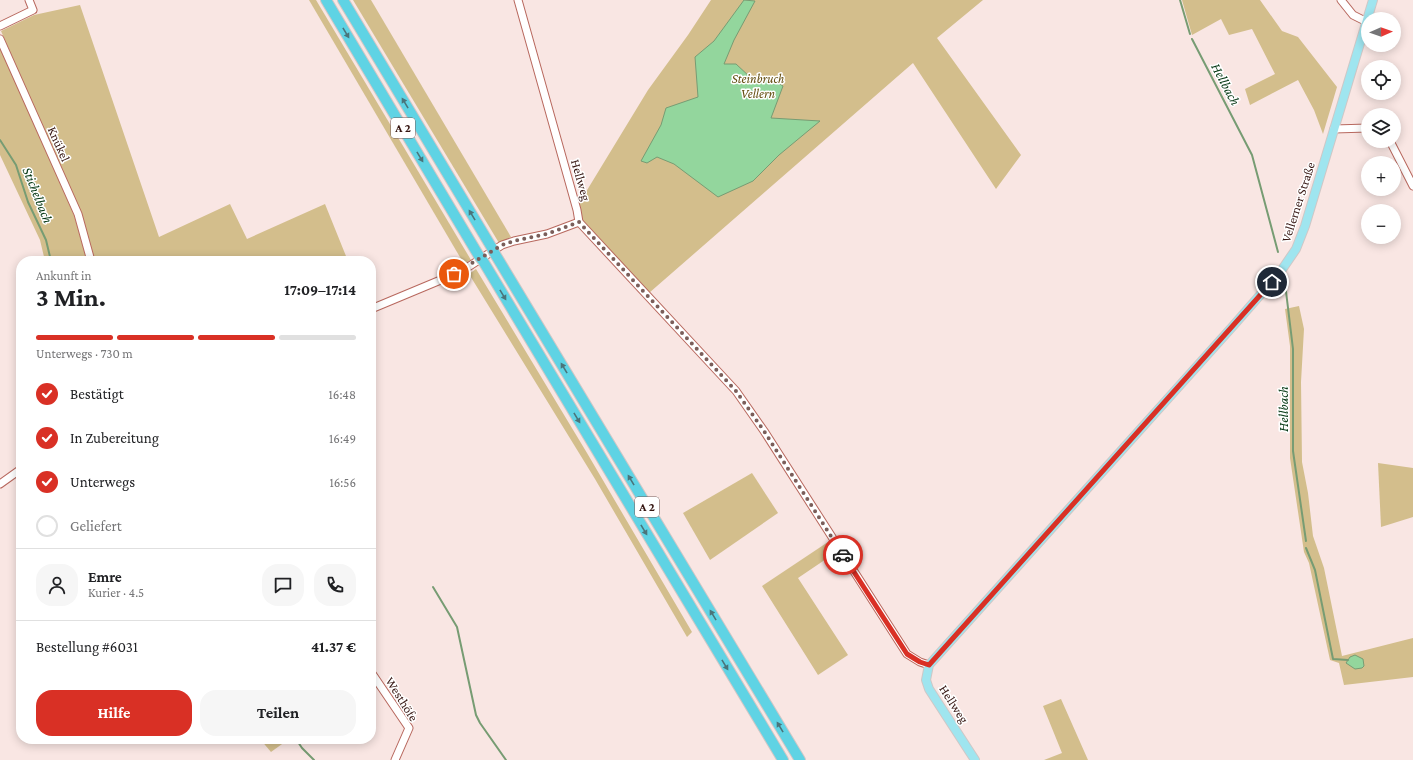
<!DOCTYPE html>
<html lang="de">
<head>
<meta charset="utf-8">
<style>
	:root { --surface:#fff; --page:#f6f6f6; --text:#202124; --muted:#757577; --line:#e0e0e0; --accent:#d93025 }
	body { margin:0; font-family:"Crimson Pro",serif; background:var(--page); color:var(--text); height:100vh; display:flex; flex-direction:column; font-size:15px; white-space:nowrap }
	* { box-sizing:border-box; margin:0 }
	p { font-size:13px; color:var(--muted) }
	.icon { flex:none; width:22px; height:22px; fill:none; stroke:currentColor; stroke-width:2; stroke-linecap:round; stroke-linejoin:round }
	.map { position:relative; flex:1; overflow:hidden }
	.drawer { position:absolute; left:16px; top:256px; width:360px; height:488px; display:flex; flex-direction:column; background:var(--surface); border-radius:16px; box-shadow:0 2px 10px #0003 }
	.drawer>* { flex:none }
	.needle { width:26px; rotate:88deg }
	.buttons { position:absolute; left:1361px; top:12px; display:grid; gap:8px }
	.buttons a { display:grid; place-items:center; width:40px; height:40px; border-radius:50%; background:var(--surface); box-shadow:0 2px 10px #0003; font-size:20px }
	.pin { position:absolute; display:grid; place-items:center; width:34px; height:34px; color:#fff; margin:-17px; border:2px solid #fff; border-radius:50%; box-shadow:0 1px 4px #0007 }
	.courier { position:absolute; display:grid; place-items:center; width:40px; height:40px; margin:-20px; border:3px solid #d93025; border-radius:50%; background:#fff; color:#222; box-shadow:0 1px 5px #0007 }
	.headline em { font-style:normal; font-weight:700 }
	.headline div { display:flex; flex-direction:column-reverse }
	.headline { display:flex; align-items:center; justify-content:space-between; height:68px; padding:0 20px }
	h1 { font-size:26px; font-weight:700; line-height:30px }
	.bar { display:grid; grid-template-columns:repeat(4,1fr); gap:6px 4px; align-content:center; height:48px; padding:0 20px }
	.bar i { height:5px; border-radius:3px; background:var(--line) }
	.bar .on { background:var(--accent) }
	.bar p { grid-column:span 4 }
	.line { display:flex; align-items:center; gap:10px; padding:0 20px; border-top:1px solid var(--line) }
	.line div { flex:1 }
	.round { display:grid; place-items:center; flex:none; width:42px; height:42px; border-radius:16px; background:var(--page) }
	ol { padding:0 20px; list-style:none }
	li { display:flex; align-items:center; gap:12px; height:44px }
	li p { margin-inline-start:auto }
	li .icon { padding:4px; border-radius:50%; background:var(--accent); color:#fff; stroke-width:4 }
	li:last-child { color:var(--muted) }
	li i { width:22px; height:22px; border:2px solid var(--line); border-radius:50% }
	.cta { display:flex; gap:8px; margin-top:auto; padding:8px 20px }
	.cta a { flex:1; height:46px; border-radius:16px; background:var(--accent); color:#fff; font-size:16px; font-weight:700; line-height:46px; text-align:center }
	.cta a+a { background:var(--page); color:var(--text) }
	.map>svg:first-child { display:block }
	.green { fill:#d3be8c }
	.water { fill:#93d69d; stroke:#779c73 }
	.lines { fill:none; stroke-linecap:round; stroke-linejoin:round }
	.stream { stroke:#779c73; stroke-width:2 }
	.minor-casing { stroke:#b8685e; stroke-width:9 }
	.major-casing { stroke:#cfc7c6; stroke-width:10 }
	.highway-casing { stroke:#cfc7c6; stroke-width:12 }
	.minor { stroke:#fff; stroke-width:7 }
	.major { stroke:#9fe5ef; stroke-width:8 }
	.highway { stroke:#5fd3e4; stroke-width:10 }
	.highway-bridge-casing { stroke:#cfc7c6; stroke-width:12; stroke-linecap:butt }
	.highway-bridge { stroke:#5fd3e4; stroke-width:10 }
	.oneway { fill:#4a747a }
	.done { stroke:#7a5e5a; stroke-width:4; stroke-dasharray:0 7.2 }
	.route { stroke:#d93025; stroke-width:5 }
	.labels { text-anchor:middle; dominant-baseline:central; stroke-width:3; stroke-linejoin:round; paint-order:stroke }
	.shield { fill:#fff; stroke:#725b58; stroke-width:1 }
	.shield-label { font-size:12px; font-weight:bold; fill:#351511 }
	.park-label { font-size:13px; font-style:italic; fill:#644e10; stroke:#fff }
	.street-label { font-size:13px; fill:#351511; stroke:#fff }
	.water-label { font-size:14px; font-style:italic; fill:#053814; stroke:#fff }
</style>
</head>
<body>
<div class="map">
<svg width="1413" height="760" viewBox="0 0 1413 760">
	<rect width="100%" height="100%" fill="#f9e6e3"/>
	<g class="green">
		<polygon points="309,0 316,0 471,260 464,264"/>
		<polygon points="353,0 371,0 511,237 499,243"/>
		<polygon points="711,0 983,0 937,38 1021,155 996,189 913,63 649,293 579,222 578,205 648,90 688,35"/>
		<polygon points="1182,0 1260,0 1282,31 1298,37 1337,87 1323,134 1314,110 1298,80 1250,105 1245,89 1275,74 1252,29 1229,35 1221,19 1192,35"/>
		<polygon points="80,5 159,237 230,204 247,239 325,204 348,261 254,261 254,258 244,261 94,261 80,213 1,31 34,15"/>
		<polygon points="0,46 74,215 87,261 45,261 40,240 0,155"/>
		<polygon points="476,269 587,453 692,632 687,637 595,479 469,274"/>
		<polygon points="1299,306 1304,329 1301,382 1302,462 1308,493 1313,536 1324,568 1342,656 1413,638 1413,677 1344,685 1339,663 1330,660 1309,563 1304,552 1290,458 1290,346 1285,309"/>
		<polygon points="1378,463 1413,468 1413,517 1381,527"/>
		<polygon points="752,473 778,513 710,560 683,513"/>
		<polygon points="828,542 835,553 798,578 848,655 818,675 762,586"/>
		<polygon points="1061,699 1088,760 1044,760 1062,753 1043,706"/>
		<polygon points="260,739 289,739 271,752"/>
	</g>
	<g class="water">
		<polygon points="744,0 755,1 734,40 724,64 736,64 750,77 770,78 783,86 771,118 820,121 779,155 753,181 718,197 674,164 657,157 647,163 641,161 661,125 666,108 698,97 695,57 714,41"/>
		<polygon points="1355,655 1363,659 1364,666 1362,668 1355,669 1346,663 1350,657"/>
	</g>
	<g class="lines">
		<g class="stream">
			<polyline points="1180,0 1190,34"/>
			<polyline points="1192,39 1252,155 1278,252"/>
			<polyline points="0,140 16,165 28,202 46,240 51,261"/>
			<polyline points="1284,275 1293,349 1293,451 1306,541"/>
			<polyline points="1306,548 1315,570 1333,659 1348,660"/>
			<polyline points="433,587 457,627 476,715 480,723 506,760"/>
			<polyline points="296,739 302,748 314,760"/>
		</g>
		<g class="minor-casing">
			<g id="minor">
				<polyline points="518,0 577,210 579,222 736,391 764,431 907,654 920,662 929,665"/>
				<polyline points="1341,0 1353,15 1367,22"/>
				<polyline points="0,26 33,10 29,0"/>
				<polyline points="0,39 78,214 91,261"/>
				<polyline points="1334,129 1368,128"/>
				<polyline points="1390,141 1413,186"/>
				<polyline points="371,309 443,279 465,269 502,245 514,241 547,234 579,222"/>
				<polyline points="0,484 21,469"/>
				<polyline points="371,672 409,728 395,760"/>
			</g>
		</g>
		<g class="major-casing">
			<polyline id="major" points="975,760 929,689 926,680 929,665 1233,326 1281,271 1296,249 1305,226 1373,0"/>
		</g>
		<g class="highway-casing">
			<g id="highway">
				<polyline points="326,0 479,256"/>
				<polyline points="343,0 492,248"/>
				<polyline points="495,254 800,760"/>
				<polyline points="483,261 783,760"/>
			</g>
		</g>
		<use href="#minor" class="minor"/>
		<use href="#major" class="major"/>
		<use href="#highway" class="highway"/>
		<g class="highway-bridge-casing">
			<g id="highway-bridge">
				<polyline points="492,248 495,254"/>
				<polyline points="479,256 483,261"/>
			</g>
		</g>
		<use href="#highway-bridge" class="highway-bridge"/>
	</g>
	<defs><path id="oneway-solid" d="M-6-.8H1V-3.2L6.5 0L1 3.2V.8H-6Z"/></defs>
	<g class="oneway">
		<use href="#oneway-solid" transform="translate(346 33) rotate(59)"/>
		<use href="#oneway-solid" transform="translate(405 103) rotate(-121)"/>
		<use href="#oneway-solid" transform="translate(420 157) rotate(59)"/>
		<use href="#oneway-solid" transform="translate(472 215) rotate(-121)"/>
		<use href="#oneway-solid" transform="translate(503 295) rotate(59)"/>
		<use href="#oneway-solid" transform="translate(564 368) rotate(-121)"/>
		<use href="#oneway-solid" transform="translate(577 418) rotate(59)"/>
		<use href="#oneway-solid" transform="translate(631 480) rotate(-121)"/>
		<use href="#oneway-solid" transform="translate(644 530) rotate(59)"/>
		<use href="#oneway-solid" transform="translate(713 615) rotate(-121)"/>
		<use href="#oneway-solid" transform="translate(725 665) rotate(59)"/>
		<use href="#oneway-solid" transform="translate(780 727) rotate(-121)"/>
	</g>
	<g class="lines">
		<polyline class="done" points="454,274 502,245 514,241 547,234 579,222 736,391 764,431 843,555"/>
		<polyline class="route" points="843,555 907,654 920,662 929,665 1272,282"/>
	</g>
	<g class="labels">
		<g class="shield">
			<rect x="391" y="118" width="24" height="20" rx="3"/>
			<rect x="635" y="497" width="24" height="20" rx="3"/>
		</g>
		<g class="shield-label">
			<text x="403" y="128">A 2</text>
			<text x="647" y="507">A 2</text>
		</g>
		<g class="park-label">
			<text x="758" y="78">Steinbruch<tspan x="758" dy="15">Vellern</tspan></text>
		</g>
		<g class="street-label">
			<text transform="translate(59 144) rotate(66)">Knükel</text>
			<text transform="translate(581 180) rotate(74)">Hellweg</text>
			<text transform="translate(1298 202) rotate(-72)">Vellerner Straße</text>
			<text transform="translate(402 699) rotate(58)">Westhöfe</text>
			<text transform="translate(954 704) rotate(57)">Hellweg</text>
		</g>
		<g class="water-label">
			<text transform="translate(1226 84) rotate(62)">Hellbach</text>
			<text transform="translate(38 195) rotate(68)">Stichelbach</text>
			<text transform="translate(1283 409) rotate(-90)">Hellbach</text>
		</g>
	</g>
</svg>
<div class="buttons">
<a><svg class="needle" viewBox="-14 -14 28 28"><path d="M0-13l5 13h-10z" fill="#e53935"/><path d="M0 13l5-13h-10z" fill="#757577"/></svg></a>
<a><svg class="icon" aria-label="locate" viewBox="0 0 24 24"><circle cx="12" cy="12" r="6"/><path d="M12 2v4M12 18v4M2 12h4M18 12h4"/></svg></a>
<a><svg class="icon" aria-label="layers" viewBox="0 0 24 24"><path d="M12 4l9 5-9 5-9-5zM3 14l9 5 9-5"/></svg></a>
<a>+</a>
<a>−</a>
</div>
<div class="pin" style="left:454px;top:274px;background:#ea580c"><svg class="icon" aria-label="bag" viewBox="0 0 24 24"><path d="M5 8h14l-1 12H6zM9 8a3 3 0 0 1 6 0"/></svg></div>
<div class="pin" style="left:1272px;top:282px;background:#1f2937"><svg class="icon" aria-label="home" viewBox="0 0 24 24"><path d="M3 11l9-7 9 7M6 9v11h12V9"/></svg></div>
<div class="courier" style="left:843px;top:555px"><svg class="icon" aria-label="car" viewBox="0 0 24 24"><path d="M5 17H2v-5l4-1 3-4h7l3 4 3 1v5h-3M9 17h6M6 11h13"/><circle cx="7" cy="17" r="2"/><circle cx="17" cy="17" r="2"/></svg></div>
<section class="drawer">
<div class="headline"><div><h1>3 Min.</h1><p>Ankunft in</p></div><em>17:09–17:14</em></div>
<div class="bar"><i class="on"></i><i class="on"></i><i class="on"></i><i></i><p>Unterwegs · 730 m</p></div>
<ol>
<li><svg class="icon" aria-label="check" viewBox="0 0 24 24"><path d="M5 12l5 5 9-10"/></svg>Bestätigt<p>16:48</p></li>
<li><svg class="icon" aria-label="check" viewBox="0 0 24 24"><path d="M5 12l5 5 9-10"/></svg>In Zubereitung<p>16:49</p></li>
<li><svg class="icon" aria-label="check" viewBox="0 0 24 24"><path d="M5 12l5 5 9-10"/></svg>Unterwegs<p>16:56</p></li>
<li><i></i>Geliefert</li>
</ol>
<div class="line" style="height:72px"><a class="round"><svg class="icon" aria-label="person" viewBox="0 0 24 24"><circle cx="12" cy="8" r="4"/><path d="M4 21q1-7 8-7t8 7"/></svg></a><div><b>Emre</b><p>Kurier · 4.5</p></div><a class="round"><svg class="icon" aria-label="chat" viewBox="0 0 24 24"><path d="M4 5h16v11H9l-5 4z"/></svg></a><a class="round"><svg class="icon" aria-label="phone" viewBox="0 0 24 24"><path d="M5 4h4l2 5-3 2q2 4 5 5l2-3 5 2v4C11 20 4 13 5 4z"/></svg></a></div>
<div class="line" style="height:52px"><div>Bestellung #6031</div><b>41.37 €</b></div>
<div class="cta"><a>Hilfe</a><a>Teilen</a></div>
</section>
</div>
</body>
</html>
